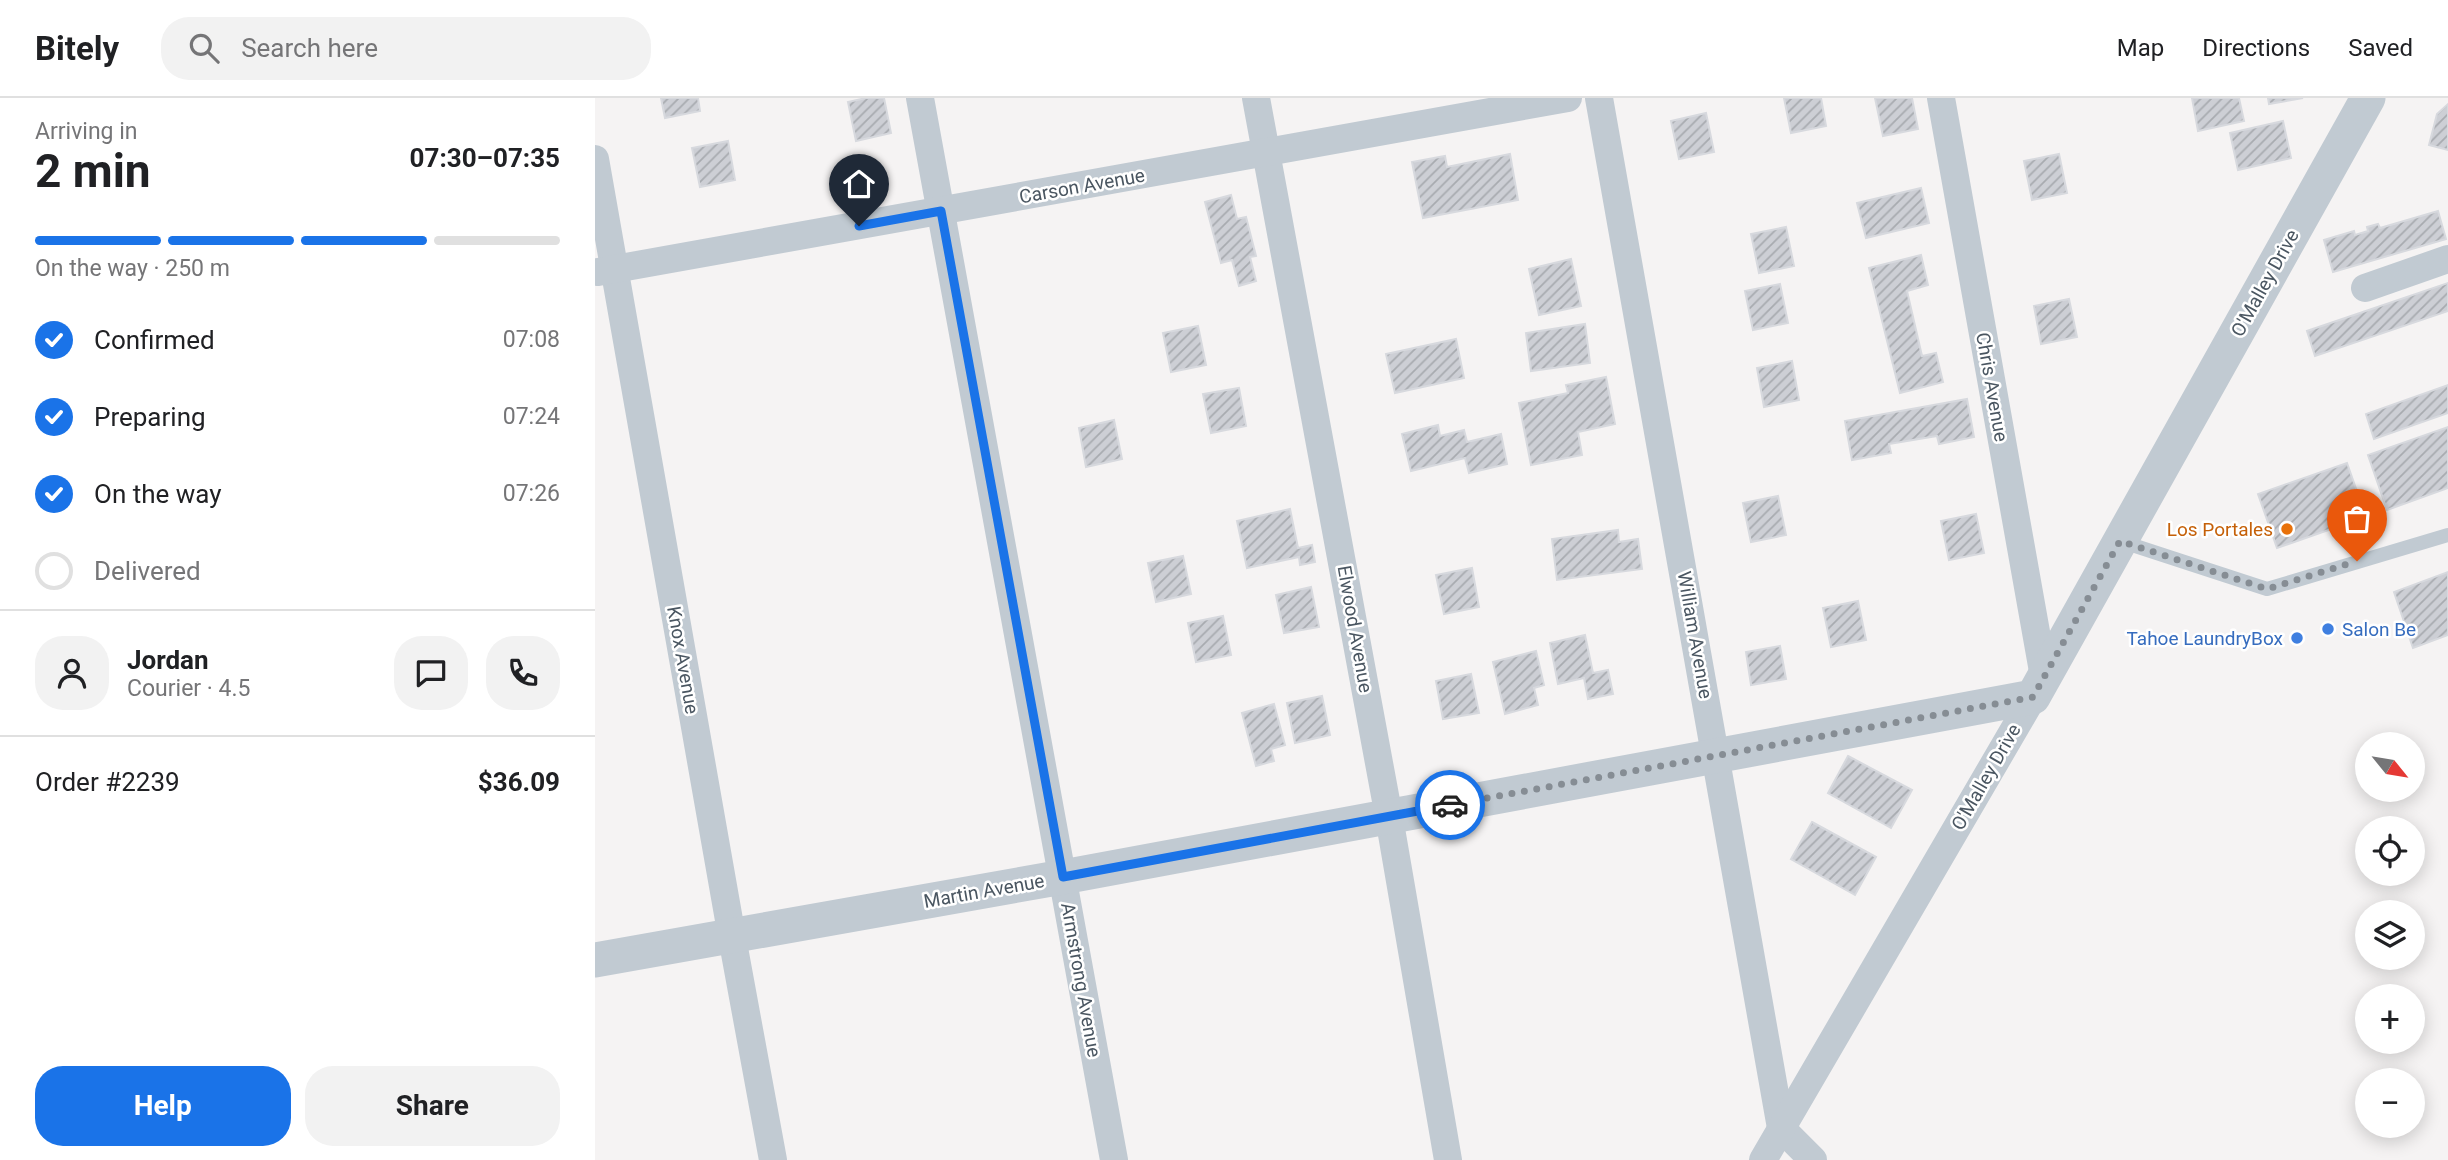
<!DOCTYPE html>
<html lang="en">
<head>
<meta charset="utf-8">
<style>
	:root { --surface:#fff; --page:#f2f2f2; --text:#202124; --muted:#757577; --line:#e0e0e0; --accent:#1a73e8 }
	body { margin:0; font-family:Roboto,sans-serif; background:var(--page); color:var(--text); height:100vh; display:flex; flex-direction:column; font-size:26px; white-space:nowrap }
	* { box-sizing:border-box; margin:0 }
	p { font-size:23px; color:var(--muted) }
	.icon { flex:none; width:38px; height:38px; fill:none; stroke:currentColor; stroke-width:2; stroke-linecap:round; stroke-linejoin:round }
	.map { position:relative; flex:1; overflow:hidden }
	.panel { display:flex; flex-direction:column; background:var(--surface); width:595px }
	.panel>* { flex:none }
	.needle { width:46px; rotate:120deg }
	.fabs { position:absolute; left:1760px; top:634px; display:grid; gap:14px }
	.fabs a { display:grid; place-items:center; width:70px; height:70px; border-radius:50%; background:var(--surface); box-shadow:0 4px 18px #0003; font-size:35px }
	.pin { position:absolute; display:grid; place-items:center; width:60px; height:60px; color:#fff; margin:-72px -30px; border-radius:50% 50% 50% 0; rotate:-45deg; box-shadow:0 0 7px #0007 }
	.pin .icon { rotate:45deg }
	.courier { position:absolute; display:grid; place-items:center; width:70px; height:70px; margin:-35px; border:5px solid #1a73e8; border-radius:50%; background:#fff; color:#222; box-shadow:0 2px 9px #0007 }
	.overview em { font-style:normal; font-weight:700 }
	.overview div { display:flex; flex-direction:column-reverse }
	.overview { display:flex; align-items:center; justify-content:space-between; height:119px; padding:0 35px }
	h1 { font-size:46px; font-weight:700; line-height:52px }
	.bar { display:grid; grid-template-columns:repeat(4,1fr); gap:10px 7px; align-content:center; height:84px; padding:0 35px }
	.bar i { height:9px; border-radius:5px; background:var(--line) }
	.bar .active { background:var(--accent) }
	.bar p { grid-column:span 4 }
	.line { display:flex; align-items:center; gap:18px; padding:0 35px; border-top:2px solid var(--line) }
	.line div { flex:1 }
	.round { display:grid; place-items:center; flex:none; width:74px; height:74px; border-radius:28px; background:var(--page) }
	ol { padding:0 35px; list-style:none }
	li { display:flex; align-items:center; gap:21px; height:77px }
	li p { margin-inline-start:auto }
	li .icon { padding:7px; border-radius:50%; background:var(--accent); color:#fff; stroke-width:4 }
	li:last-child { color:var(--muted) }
	li i { width:38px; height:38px; border:4px solid var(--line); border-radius:50% }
	.button { display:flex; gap:14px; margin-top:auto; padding:14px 35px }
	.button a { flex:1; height:80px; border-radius:28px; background:var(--accent); color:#fff; font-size:28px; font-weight:700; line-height:80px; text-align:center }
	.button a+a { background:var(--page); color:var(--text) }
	header { display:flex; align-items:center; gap:42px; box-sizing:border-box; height:98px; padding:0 35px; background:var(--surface); border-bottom:2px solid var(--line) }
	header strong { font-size:33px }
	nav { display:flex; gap:38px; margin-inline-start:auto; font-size:24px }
	.search { width:490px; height:63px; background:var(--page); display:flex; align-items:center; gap:18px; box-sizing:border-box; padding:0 24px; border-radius:28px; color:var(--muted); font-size:26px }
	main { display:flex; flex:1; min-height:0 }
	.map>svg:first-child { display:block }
	.building { fill:url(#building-hatch); stroke:#d7d9de; stroke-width:2 }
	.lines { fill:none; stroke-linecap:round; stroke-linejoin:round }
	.service { stroke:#c1cad2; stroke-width:14 }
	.minor { stroke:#c1cad2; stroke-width:28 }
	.tertiary { stroke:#c1cad2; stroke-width:35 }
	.done { stroke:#868d94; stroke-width:7; stroke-dasharray:0 12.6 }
	.route { stroke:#1a73e8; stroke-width:9 }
	.food-dot { fill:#e8710a; stroke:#fff; stroke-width:2.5 }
	.shop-dot { fill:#3f7fe0; stroke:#fff; stroke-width:2.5 }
	.labels { text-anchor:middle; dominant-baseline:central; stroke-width:5; stroke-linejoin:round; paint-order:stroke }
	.street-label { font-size:19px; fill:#4a5661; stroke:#fff }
	.food-label { font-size:19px; fill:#c56008; stroke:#fff; text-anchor:end }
	.shop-label { font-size:19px; fill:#366cbe; stroke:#fff; text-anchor:start }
</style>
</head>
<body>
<header>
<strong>Bitely</strong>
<div class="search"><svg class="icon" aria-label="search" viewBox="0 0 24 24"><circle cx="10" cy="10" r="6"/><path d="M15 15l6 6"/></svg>Search here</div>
<nav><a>Map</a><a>Directions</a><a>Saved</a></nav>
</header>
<main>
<section class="panel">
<div class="overview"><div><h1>2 min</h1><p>Arriving in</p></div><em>07:30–07:35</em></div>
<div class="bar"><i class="active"></i><i class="active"></i><i class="active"></i><i></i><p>On the way · 250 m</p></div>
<ol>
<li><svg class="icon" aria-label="check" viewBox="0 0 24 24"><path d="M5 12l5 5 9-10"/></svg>Confirmed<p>07:08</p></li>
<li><svg class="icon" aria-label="check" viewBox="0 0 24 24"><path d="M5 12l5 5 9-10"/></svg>Preparing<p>07:24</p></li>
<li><svg class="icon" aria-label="check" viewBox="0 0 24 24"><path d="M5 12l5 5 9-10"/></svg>On the way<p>07:26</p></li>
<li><i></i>Delivered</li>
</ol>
<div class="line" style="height:126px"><a class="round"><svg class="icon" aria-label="person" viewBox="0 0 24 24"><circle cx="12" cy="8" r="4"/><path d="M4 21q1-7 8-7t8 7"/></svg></a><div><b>Jordan</b><p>Courier · 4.5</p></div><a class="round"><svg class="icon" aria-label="chat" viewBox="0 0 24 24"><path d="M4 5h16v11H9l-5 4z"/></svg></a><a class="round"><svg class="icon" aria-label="phone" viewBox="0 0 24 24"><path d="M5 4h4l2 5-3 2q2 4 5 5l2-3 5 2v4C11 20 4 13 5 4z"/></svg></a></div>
<div class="line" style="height:91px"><div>Order #2239</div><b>$36.09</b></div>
<div class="button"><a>Help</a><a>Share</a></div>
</section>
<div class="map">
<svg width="1853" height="1062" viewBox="0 0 1853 1062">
	<defs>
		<pattern id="building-hatch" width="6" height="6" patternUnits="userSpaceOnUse" patternTransform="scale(1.75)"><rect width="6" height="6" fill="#cdcfd5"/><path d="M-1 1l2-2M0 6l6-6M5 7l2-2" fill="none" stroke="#a8abb0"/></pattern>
	</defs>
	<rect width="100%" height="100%" fill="#f5f3f3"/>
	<g class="building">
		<polygon points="66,0 103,0 105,13 70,20"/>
		<polygon points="271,0 289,0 296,35 261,43 253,4"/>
		<polygon points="1189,0 1226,0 1231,28 1196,35"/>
		<polygon points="1280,0 1317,0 1323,31 1288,38"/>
		<polygon points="1597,0 1644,0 1649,23 1603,33"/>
		<polygon points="1673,0 1708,0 1674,6"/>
		<polygon points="1853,6 1853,52 1834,47 1842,16"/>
		<polygon points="1111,15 1119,54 1084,61 1076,23"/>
		<polygon points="1688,23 1696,60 1643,72 1635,35"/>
		<polygon points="133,43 140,82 105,89 97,50"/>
		<polygon points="915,56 923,102 828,120 817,64 850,58 852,69"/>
		<polygon points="1464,56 1472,95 1437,102 1429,63"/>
		<polygon points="1326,90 1334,125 1271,140 1262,105"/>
		<polygon points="636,97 642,121 651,119 661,158 655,159 661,183 644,188 637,162 626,165 610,104"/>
		<polygon points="1843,113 1851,141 1738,174 1729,142 1759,133 1760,137 1773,133 1772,129 1783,126 1785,130"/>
		<polygon points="1191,129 1199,168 1164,175 1156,136"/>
		<polygon points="1326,157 1333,187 1312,193 1327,258 1341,255 1348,284 1305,295 1274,170"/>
		<polygon points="976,161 986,208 944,217 934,171"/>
		<polygon points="1853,185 1853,213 1720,258 1712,233"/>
		<polygon points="1185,186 1193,225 1158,232 1150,193"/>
		<polygon points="1474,201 1482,239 1446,246 1439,208"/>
		<polygon points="990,226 995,265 936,273 931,235"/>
		<polygon points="603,228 611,267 576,274 568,235"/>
		<polygon points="861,241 869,280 800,295 791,256"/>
		<polygon points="1197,263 1204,302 1169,309 1162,270"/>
		<polygon points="1011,279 1020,326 983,334 987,357 936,367 924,305 973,295 971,287"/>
		<polygon points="1853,287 1853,315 1779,341 1771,316"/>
		<polygon points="644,290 651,328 616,335 608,296"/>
		<polygon points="1372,301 1379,339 1344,346 1342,338 1294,346 1296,355 1257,362 1250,323"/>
		<polygon points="519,322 527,361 491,369 484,330"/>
		<polygon points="843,327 845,338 869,332 872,344 906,336 912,366 874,375 870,360 816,373 807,336"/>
		<polygon points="1853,329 1853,390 1792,412 1773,357"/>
		<polygon points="1752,365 1771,419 1682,450 1663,396"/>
		<polygon points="1183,398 1191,437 1156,444 1148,405"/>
		<polygon points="695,411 703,450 717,447 720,464 705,467 704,459 652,470 642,423"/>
		<polygon points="1381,416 1389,455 1354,462 1346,423"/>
		<polygon points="1023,432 1024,444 1043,441 1047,471 962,482 957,441"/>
		<polygon points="588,458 596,496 561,504 553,465"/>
		<polygon points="877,470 884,509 849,516 841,477"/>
		<polygon points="1853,474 1853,537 1818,550 1799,494"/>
		<polygon points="716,489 724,529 689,535 681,497"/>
		<polygon points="1263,503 1271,542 1236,549 1228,510"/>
		<polygon points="628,518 636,557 601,564 593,525"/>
		<polygon points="990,537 998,575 1013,572 1018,596 993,601 989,580 963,586 955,545"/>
		<polygon points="1185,548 1191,581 1156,587 1151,554"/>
		<polygon points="941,553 949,587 939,590 943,607 910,616 898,564"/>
		<polygon points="876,576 884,615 848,621 841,583"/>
		<polygon points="727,598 735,637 700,645 692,605"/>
		<polygon points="679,606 690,647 676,651 679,663 661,668 647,615"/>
		<polygon points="1253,658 1317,692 1296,730 1233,695"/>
		<polygon points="1217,724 1281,759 1260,797 1196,761"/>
	</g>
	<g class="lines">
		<polyline class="service" points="1525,443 1672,491 1853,437"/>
		<g class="minor">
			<polyline points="325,0 519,1062"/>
			<polyline points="661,0 794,719 853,1062"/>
			<polyline points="1004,0 1186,1030 1218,1062"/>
			<polyline points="1346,0 1449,579"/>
			<polyline points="0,61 137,839 178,1062"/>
			<polyline points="3,174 973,0"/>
			<polyline points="1770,190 1853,161"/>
			<polyline points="1168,1062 1438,599"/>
		</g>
		<polyline class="tertiary" points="0,862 468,779 1438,599 1773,0"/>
	</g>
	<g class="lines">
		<polyline class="done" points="855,707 1438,599 1525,443 1672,491 1762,463"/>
		<polyline class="route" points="264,128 346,113 468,779 855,707"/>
	</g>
	<circle class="food-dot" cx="1692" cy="431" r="7"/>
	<g class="shop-dot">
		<circle cx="1733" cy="531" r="7"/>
		<circle cx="1702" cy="540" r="7"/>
	</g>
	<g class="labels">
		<g class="street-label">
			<text transform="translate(487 88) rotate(-10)">Carson Avenue</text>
			<text transform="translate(1670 185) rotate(-61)">O'Malley Drive</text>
			<text transform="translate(1397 289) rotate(80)">Chris Avenue</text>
			<text transform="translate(760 531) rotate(80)">Elwood Avenue</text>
			<text transform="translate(1100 537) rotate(80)">William Avenue</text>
			<text transform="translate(88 562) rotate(80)">Knox Avenue</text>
			<text transform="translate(1391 679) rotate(-60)">O'Malley Drive</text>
			<text transform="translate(389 793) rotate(-10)">Martin Avenue</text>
			<text transform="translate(486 882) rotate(80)">Armstrong Avenue</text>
		</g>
		<g class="food-label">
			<text x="1678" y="431">Los Portales</text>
		</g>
		<g class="shop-label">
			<text x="1747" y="531">Salon Be</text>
			<text x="1688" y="540" text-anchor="end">Tahoe LaundryBox</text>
		</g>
	</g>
</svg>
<div class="fabs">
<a><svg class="needle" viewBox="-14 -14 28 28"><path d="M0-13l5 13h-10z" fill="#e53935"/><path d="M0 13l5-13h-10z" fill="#757577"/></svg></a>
<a><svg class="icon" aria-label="locate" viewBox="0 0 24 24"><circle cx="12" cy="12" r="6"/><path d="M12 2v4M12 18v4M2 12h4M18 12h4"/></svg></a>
<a><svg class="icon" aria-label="layers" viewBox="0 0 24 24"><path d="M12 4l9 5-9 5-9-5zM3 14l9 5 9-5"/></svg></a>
<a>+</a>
<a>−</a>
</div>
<div class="pin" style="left:1762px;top:463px;background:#ea580c"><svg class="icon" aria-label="bag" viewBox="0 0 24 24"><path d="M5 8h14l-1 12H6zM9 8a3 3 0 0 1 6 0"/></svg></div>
<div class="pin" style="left:264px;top:128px;background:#1f2937"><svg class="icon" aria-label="home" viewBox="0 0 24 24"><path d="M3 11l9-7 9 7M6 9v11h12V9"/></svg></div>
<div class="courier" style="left:855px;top:707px"><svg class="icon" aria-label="car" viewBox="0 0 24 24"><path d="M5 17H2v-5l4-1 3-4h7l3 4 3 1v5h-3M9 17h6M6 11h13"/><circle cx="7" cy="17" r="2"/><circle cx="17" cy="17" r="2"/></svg></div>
</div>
</main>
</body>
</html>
